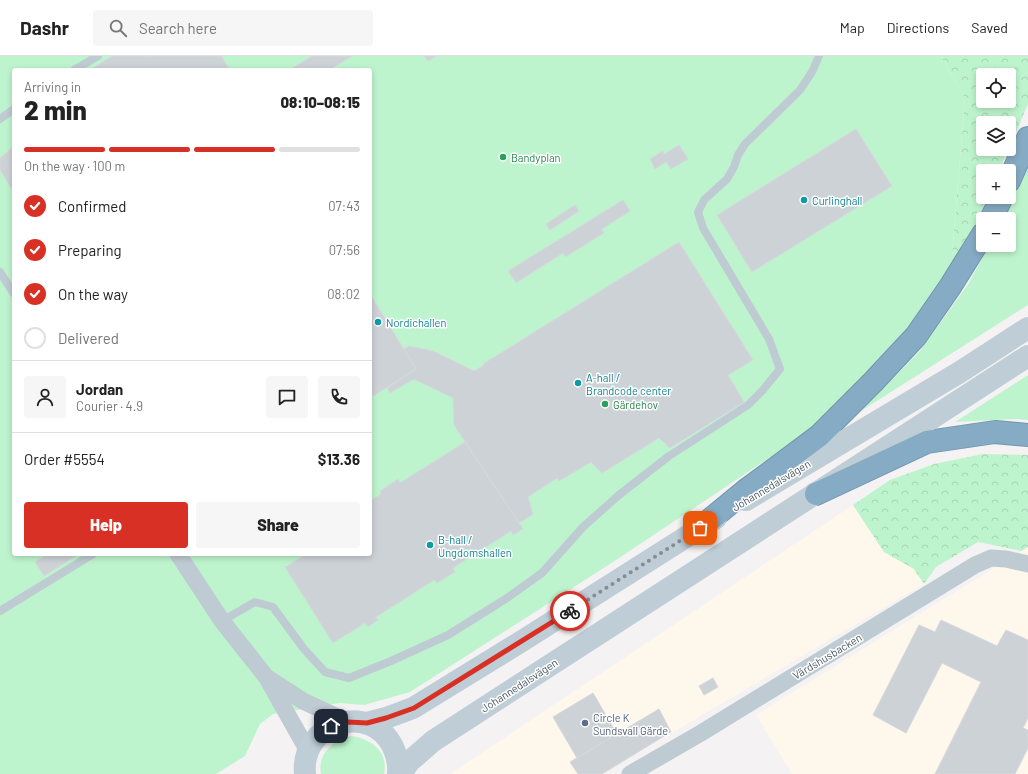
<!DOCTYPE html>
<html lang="en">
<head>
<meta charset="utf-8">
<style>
	:root { --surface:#fff; --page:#f6f6f6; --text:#222; --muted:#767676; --line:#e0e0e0; --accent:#d93025 }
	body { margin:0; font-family:Barlow,sans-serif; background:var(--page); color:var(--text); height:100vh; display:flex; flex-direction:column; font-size:15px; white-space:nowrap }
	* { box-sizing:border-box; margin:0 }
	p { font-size:13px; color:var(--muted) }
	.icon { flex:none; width:22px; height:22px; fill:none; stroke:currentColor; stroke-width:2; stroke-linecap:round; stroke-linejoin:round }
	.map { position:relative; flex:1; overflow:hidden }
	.details { position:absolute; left:12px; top:12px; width:360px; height:488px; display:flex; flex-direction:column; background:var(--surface); border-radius:4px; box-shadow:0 2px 6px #0003 }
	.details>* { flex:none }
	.tools { position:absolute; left:976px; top:12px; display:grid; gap:8px }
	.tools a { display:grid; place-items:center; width:40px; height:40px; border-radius:4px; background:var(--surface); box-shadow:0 2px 6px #0003; font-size:20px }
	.pin { position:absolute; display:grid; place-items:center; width:34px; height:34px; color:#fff; margin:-17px; border-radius:8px; box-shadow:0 2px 6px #0006 }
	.courier { position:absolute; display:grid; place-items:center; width:40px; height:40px; margin:-20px; border:3px solid #d93025; border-radius:50%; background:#fff; color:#222; box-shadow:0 1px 5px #0007 }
	.headline em { font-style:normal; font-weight:800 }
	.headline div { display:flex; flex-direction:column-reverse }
	.headline { display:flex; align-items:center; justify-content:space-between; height:68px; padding:0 12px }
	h1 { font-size:26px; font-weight:800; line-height:30px }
	.bar { display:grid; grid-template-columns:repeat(4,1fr); gap:6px 4px; align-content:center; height:48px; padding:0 12px }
	.bar i { height:5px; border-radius:3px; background:var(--line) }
	.bar .active { background:var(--accent) }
	.bar p { grid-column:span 4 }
	.line { display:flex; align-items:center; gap:10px; padding:0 12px; border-top:1px solid var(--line) }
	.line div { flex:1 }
	.round { display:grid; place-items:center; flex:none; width:42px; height:42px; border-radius:4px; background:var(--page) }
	ol { padding:0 12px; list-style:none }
	li { display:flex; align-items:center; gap:12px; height:44px }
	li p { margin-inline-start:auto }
	li .icon { padding:4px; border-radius:50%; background:var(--accent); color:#fff; stroke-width:4 }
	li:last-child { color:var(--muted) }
	li i { width:22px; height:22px; border:2px solid var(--line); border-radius:50% }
	.primary-button { display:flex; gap:8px; margin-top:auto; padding:8px 12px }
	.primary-button a { flex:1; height:46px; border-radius:4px; background:var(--accent); color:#fff; font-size:16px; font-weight:800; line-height:46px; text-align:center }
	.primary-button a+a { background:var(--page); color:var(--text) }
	header { display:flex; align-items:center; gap:24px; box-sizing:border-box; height:56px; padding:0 20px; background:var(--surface); border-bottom:1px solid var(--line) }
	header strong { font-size:19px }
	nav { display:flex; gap:22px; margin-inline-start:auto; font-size:14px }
	.search { width:280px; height:36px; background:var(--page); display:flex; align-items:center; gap:10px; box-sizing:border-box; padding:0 14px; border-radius:4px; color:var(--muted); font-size:15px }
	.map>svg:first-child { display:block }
	.commercial { fill:#fef7ec }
	.green { fill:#bef4cd; fill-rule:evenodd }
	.forest { fill:url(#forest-crowns); fill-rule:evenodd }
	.building { fill:#cdd2d6; stroke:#d5d9dd }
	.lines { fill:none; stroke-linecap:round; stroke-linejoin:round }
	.highway-casing { stroke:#7196b0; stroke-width:24 }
	.lane { stroke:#bfcbd2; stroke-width:8 }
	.street { stroke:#bfcbd2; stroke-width:17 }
	.secondary { stroke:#becdd6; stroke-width:22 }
	.highway { stroke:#86abc4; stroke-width:22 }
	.done { stroke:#848e94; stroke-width:4; stroke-dasharray:0 7.2 }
	.route { stroke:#d93025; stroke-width:5 }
	.leisure-dot { fill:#2e9e5b; stroke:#fff; stroke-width:1.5 }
	.culture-dot { fill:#0f9aa8; stroke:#fff; stroke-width:1.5 }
	.service-dot { fill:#5c6f8a; stroke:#fff; stroke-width:1.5 }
	.labels { text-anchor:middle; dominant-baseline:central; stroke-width:3; stroke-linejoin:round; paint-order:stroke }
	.leisure-label { font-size:11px; fill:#27864d; stroke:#fff; text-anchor:start }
	.culture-label { font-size:11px; fill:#0d838f; stroke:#fff; text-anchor:start }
	.street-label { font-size:11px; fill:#485861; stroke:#fff }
	.service-label { font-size:11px; fill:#4e5e75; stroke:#fff; text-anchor:start }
</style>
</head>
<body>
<header>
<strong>Dashr</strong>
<div class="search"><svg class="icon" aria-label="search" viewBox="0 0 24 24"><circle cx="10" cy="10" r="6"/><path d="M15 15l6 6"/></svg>Search here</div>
<nav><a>Map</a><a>Directions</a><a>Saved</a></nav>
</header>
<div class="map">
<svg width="1028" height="718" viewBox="0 0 1028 718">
	<defs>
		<pattern id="forest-crowns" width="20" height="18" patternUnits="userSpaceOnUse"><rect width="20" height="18" fill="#bef4cd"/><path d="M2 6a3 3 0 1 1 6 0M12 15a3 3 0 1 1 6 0" fill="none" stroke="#a5d3b3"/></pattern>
	</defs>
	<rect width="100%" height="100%" fill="#f4f2f2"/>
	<g class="commercial">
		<polygon points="853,449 884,496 914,513 924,528 602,718 450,718"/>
		<polygon points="1028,491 1028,718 792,718 756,659"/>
	</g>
	<g class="green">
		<path d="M 0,0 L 941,0 L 965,42 L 951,212 L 908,273 L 868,322 L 811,374 L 610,508 L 410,636 L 364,649 L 340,647 L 273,658 L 260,668 L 245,700 L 216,718 L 0,718 ZM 14,14 L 370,14 L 370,498 L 14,498 Z"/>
		<polygon points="1028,106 1028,249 861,355 919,296 969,227 989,189 1009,189 1009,163 1001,163"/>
		<polygon points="1028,319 1028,364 1016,363 955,366"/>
		<path d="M 352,680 C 371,683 389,696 384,718 L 321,718 C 317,697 334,684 352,680 Z"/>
	</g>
	<g class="forest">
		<path d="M 941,0 L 1028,0 L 1028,48 L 1009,92 L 1009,67 L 983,67 L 983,93 L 1008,93 L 999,115 L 983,115 L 983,141 L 988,141 L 978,164 L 951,212 L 965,42 ZM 983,19 L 1009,19 L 1009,45 L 983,45 Z"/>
		<polygon points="983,398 1028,399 1028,491 1021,495 978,486 936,511 924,528 914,513 884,496 853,449 890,424 934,408"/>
	</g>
	<g class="building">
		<polygon points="112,0 147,0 149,1 152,0 221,0 230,14 90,14"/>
		<polygon points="312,0 352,0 329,14 289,14"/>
		<polygon points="424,0 437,0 428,5"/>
		<polygon points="856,73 892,130 752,216 717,159"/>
		<polygon points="679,89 688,103 671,113 666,106 655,113 650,103 663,95 664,98"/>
		<polygon points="14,90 14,137 0,114 0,102"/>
		<polygon points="623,144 630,155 602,173 604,177 565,201 563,197 516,227 508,215"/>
		<polygon points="575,149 579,155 550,174 546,168"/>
		<polygon points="679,186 753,304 728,319 744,346 670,392 659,382 602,417 591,406 559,425 557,422 528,441 533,458 519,467 454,369 453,342 414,323 390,337 387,332 416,313 404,293 409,290 433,295 474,315 484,309 483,308"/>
		<polygon points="370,238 416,313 370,342"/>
		<polygon points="465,386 523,473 513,479 511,475 453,512 455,516 437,527 434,524 376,561 378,564 368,571 365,567 333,587 285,511 307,498 370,498 370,445 381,438 380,435 398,423 400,427"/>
		<polygon points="48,498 79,498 44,520 35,506"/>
		<polygon points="941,564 997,590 1006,574 1028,584 1028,662 1023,672 1028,674 1028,692 1015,718 935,718 981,626 942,607 906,677 873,659 919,569 935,576"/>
		<polygon points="713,622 718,631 704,639 699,630"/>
		<polygon points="593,637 617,678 577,702 553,661"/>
		<polygon points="659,653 671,676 602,718 578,718 570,706"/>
	</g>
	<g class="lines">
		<g class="highway-casing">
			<g id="highway">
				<polyline points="1009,125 1028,82"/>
				<polyline points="991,163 1002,141"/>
				<polyline points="816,438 927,386 995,376 1028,379"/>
				<polyline points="700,472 745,435 819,380 873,326 916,280 950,231 983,178"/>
			</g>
		</g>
		<g class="lane">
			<polyline points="74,14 98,0"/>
			<polyline points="0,63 14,53"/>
			<polyline points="0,216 14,238"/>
			<polyline points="0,555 93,498"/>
			<polyline points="222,565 255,546 273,551 304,593 325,616 349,622 391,605 448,579 507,542 542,517 583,471 619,439 669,400 748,349 762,335 780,313 769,283 703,172 698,156 704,144 727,123 734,111 738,99 745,88 800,34 812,16 819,0"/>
		</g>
		<g class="street">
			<polyline points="178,498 222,565 267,622 308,695"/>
			<polyline points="269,623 303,645 348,666"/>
			<polyline points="630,718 701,677 975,509 991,502 1006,503 1028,508"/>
		</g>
		<g class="secondary">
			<polyline points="746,444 960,316 1028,272"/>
			<polyline points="367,667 386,662 413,652 522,585 716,462"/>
			<path d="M 305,718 C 300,667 370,644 393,691 C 397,700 399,708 398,718"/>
			<polyline points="401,718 409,706 433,685 1028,300"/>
		</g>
		<use href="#highway" class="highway"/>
	</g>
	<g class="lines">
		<polyline class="done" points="570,555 700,472"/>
		<polyline class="route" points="331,670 348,666 367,667 386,662 414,652 570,555"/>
	</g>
	<g class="leisure-dot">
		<circle cx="503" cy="101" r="4"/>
		<circle cx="605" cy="348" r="4"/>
	</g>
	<g class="culture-dot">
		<circle cx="804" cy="144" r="4"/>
		<circle cx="378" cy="266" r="4"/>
		<circle cx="578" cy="327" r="4"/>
		<circle cx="430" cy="489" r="4"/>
	</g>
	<circle class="service-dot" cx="585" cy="667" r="4"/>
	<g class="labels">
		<g class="leisure-label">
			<text x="511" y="101">Bandyplan</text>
			<text x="613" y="348">Gärdehov</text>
		</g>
		<g class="culture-label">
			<text x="812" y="144">Curlinghall</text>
			<text x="386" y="266">Nordichallen</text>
			<text x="586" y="321">A-hall /<tspan x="586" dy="13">Brandcode center</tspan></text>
			<text x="438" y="483">B-hall /<tspan x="438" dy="13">Ungdomshallen</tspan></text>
		</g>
		<g class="street-label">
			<text transform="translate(771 429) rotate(-31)">Johannedalsvägen</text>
			<text transform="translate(827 600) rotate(-31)">Värdshusbacken</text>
			<text transform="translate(519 629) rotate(-33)">Johannedalsvägen</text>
		</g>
		<g class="service-label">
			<text x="593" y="661">Circle K<tspan x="593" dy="13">Sundsvall Gärde</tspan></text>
		</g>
	</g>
</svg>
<div class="tools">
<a><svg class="icon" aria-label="locate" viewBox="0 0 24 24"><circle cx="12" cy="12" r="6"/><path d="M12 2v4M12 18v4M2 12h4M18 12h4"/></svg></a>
<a><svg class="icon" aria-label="layers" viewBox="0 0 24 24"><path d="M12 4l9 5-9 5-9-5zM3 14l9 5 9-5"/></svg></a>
<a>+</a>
<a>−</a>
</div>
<div class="pin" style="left:700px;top:472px;background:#ea580c"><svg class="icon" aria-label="bag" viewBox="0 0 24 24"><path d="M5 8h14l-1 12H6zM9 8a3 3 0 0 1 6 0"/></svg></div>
<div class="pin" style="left:331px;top:670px;background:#1f2937"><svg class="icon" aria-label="home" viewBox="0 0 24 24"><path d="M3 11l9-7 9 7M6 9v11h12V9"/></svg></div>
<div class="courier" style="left:570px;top:555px"><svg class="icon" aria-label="bike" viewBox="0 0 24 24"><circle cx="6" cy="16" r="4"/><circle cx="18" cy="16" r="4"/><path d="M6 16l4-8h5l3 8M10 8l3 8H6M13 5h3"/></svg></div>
<section class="details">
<div class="headline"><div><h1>2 min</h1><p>Arriving in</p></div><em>08:10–08:15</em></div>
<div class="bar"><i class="active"></i><i class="active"></i><i class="active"></i><i></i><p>On the way · 100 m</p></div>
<ol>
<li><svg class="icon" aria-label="check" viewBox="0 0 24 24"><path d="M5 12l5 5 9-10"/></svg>Confirmed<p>07:43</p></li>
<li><svg class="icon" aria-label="check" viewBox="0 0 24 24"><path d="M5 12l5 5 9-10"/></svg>Preparing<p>07:56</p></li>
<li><svg class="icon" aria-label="check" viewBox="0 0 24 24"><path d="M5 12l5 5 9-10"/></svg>On the way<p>08:02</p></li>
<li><i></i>Delivered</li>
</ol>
<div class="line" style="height:72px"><a class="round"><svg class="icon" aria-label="person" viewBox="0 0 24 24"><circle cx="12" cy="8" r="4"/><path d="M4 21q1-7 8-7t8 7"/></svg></a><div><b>Jordan</b><p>Courier · 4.9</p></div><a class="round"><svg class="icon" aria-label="chat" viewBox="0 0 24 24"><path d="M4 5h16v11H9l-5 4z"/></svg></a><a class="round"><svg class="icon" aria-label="phone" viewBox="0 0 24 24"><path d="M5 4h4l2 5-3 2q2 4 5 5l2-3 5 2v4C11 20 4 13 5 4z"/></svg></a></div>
<div class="line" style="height:52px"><div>Order #5554</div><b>$13.36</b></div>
<div class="primary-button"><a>Help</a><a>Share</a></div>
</section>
</div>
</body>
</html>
